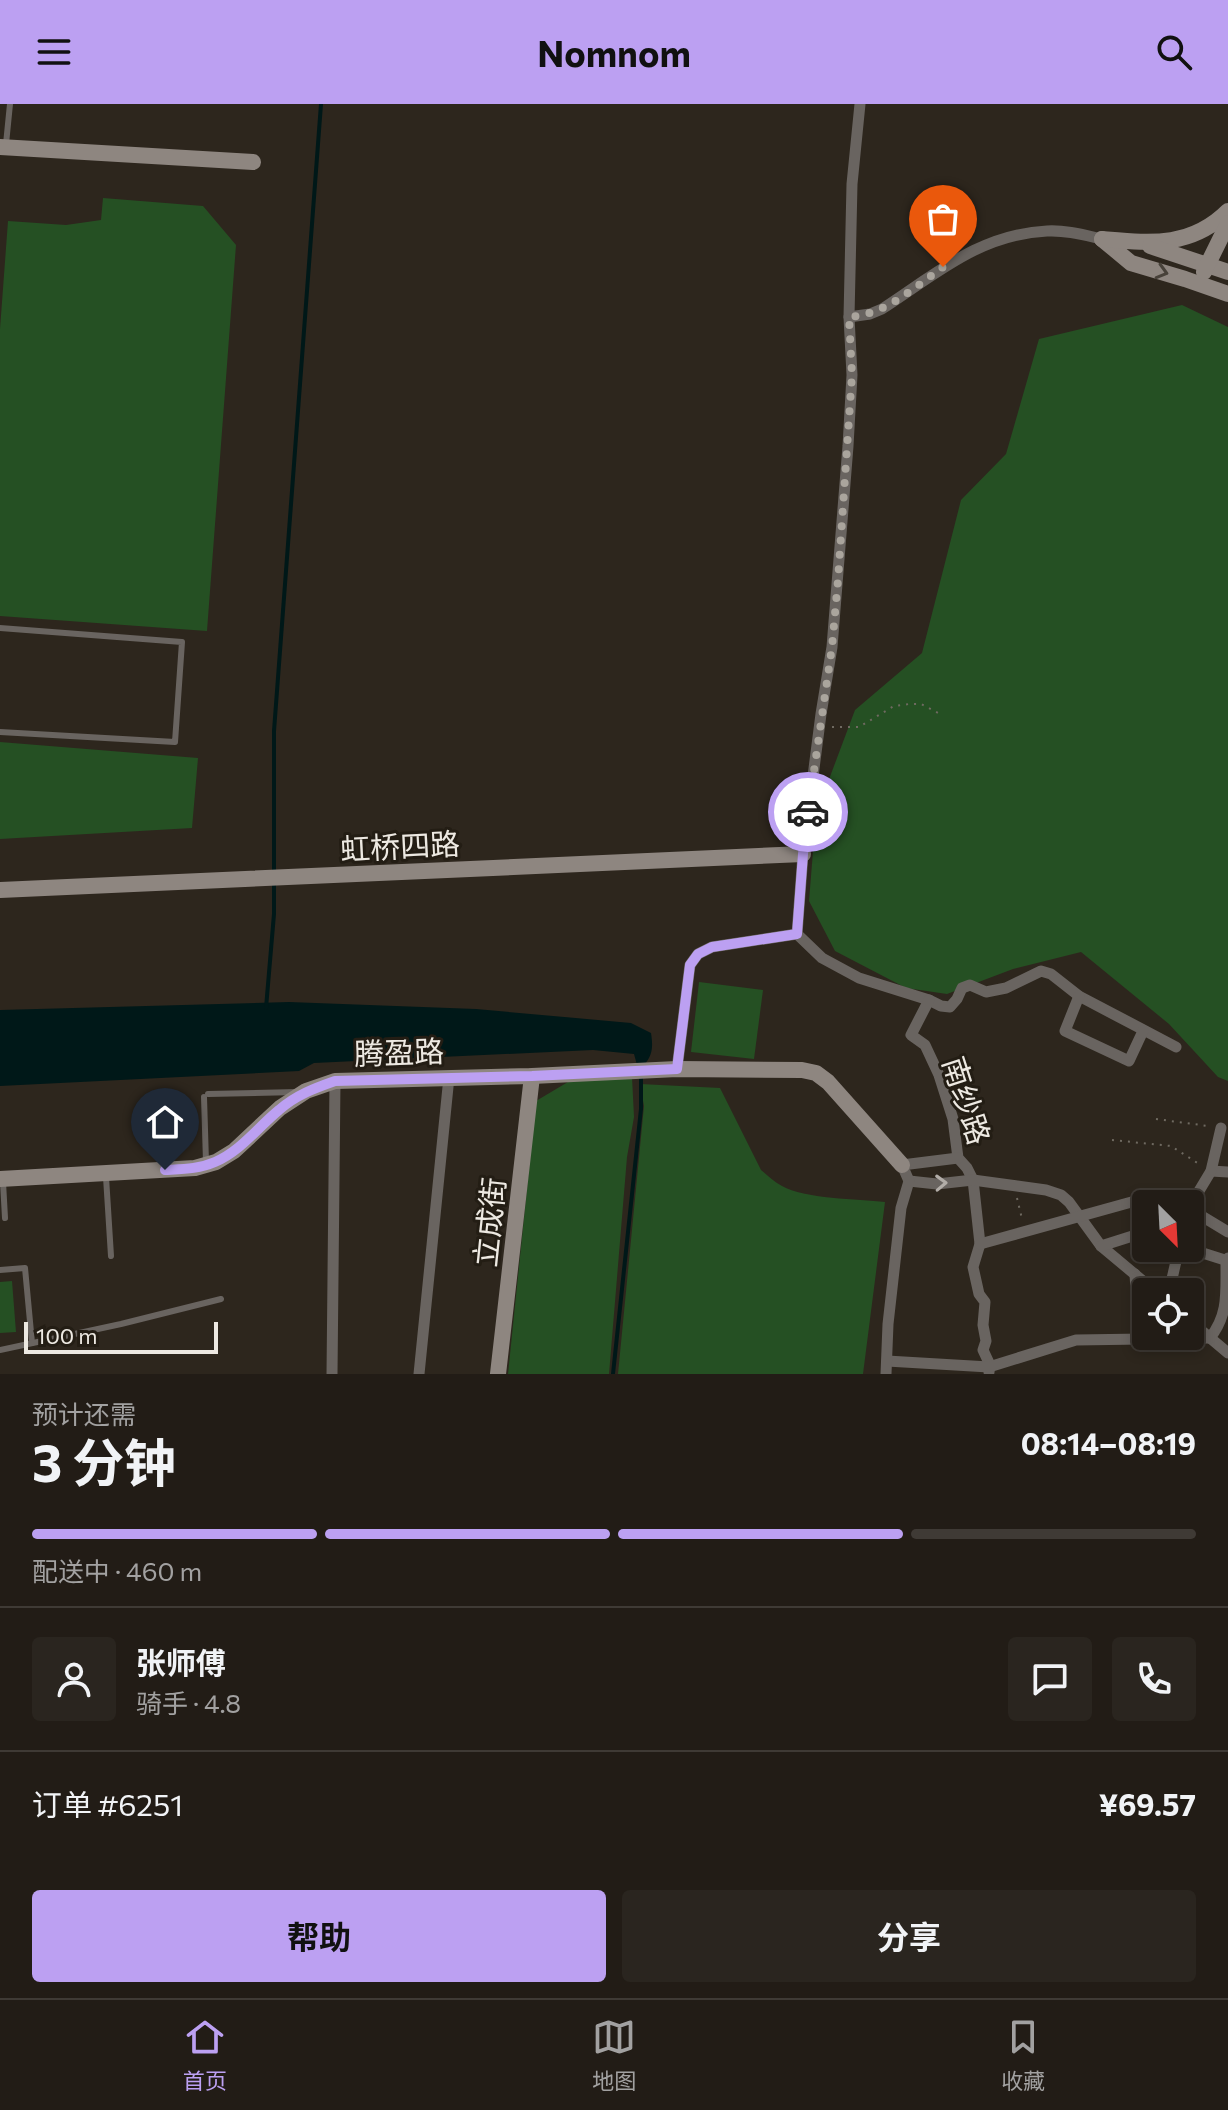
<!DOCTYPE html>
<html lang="zh">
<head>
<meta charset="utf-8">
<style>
	:root { --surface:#221c16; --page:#2a251f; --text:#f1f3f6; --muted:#a2a1a1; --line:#3f3a35; --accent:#bca0f2 }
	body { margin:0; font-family:Commissioner,"Noto Sans SC",sans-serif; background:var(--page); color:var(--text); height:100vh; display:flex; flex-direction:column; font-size:30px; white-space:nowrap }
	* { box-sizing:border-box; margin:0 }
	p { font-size:26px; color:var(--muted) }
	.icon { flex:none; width:44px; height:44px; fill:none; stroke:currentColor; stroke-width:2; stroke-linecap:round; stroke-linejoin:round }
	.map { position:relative; height:1270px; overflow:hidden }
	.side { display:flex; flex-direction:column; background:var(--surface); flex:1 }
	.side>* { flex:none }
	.needle { width:52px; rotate:156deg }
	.controls { position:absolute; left:1132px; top:1086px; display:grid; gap:16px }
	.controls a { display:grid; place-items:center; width:72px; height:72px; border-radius:8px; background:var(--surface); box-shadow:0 4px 12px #0003,0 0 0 2px var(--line); font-size:40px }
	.scale { position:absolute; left:24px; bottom:20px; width:194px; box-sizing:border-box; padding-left:8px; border:4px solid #ede9e2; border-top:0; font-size:22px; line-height:28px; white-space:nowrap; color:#ede9e2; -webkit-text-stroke:6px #231d14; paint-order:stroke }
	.pin { position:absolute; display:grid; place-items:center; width:68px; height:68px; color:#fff; margin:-82px -34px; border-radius:50% 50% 50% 0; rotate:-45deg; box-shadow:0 0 8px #0007 }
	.pin .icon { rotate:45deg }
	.courier { position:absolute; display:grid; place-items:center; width:80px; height:80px; margin:-40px; border:6px solid #bca0f2; border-radius:50%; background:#fff; color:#222; box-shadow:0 2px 10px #0007 }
	.summary em { font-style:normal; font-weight:700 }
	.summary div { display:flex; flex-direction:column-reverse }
	.summary { display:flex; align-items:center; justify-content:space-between; height:136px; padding:0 32px }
	h1 { font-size:52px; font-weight:700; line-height:60px }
	.bar { display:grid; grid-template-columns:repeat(4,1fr); gap:12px 8px; align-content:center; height:96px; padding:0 32px }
	.bar i { height:10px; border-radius:6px; background:var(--line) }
	.bar .on { background:var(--accent) }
	.bar p { grid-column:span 4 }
	.line { display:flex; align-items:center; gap:20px; padding:0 32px; border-top:2px solid var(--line) }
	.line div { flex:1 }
	.round { display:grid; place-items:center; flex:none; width:84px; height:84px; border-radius:8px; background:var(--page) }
	.button { display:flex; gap:16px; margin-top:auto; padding:16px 32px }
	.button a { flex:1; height:92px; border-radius:8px; background:var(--accent); color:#111; font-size:32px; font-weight:700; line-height:92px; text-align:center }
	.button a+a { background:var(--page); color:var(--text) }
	header { display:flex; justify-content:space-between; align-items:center; height:104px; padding:0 32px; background:var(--accent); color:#111; font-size:36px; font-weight:700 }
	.tabs { display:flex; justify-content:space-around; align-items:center; height:112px; border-top:2px solid var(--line); background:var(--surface); font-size:22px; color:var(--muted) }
	.tabs a { display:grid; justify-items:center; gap:4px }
	.tabs .on { color:var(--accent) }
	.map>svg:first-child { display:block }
	.green { fill:#255023 }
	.water { fill:#001818 }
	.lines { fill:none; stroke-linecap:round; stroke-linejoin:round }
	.stream { stroke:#001818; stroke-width:4 }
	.path { stroke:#6f6a61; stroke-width:2; stroke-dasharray:2 6; stroke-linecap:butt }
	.lane { stroke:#696460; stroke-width:6 }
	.street { stroke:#696460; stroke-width:11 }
	.secondary { stroke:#8e8680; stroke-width:16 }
	.oneway { stroke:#48423a }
	.oneway2 { stroke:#b2ada8 }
	.done { stroke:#aaa59d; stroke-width:8; stroke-dasharray:0 14.4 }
	.route { stroke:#bca0f2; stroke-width:10 }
	.labels { text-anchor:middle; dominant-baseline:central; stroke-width:6; stroke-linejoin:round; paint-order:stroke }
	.street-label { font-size:30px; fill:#ede9e2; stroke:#231d14 }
</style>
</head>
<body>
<header><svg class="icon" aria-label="menu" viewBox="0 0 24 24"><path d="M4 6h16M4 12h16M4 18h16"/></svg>Nomnom<svg class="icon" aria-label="search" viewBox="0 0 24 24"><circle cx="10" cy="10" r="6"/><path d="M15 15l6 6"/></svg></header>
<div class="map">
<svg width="1228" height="1270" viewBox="0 0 1228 1270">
	<rect width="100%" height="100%" fill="#2d261d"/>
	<g class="green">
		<polygon points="103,94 203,102 236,141 207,527 0,512 0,225 8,117 66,121 101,116"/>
		<polygon points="1182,201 1228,223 1228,977 1218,973 1169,920 1081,848 1013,865 947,890 906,884 835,847 809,797 816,710 855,606 922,549 961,396 1006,350 1039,235"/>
		<polygon points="0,638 198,654 192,724 0,735"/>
		<polygon points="699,878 763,886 754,955 691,948"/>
		<polygon points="632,973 634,1013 627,1053 609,1270 508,1270 536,997 573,975"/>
		<path d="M 640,980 L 720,984 L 761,1066 C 768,1072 774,1078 782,1082 C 804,1095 858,1095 885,1098 L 863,1270 L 618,1270 L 644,1002 Z"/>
		<polygon points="12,1177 16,1228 0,1229 0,1178"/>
	</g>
	<path class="water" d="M 289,898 L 476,905 L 631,919 L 651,929 C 653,942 653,951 644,961 L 637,961 L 634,950 L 593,946 L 314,959 L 299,967 L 0,982 L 0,906 Z"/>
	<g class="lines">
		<g class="stream">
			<polyline points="274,768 274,627 321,0"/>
			<polyline points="266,904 274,810 274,777"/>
			<polyline points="613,1270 641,1005 641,972"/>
		</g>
		<g class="path">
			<polyline points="832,623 859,623 894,602 909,600 921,600 942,611"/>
			<polyline points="1156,1015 1208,1022"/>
			<polyline points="1112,1036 1171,1042 1199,1060"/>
			<polyline points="1017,1094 1022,1115"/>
		</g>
		<g class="lane">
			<polyline points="6,40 10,0"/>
			<polyline points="0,524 182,538 175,638 0,628"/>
			<polyline points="208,990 298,988"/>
			<polyline points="204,993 206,1058"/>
			<polyline points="106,1073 111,1152"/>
			<polyline points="3,1078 5,1114"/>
			<polyline points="0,1166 25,1164 32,1239"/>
			<polyline points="0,1246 121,1220 221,1195"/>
		</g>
		<g class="street">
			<path d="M 849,213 L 870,210 L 882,205 C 936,170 980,130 1047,127 C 1066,126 1084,131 1102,135"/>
			<polyline points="797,830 803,750 821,610 832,543 848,342 852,271 849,213 852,80 860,0"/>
			<polyline points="797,830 822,854 859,874 929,896 941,902 950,903 957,895 962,884 970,881 986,888 1006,884 1041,867 1051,870 1079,892 1176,943"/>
			<polyline points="1079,892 1065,927 1129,957 1143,927"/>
			<polyline points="929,896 911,931 925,941 939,971 953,1015 958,1054 967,1064 973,1076 980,1140 973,1163 979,1190 985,1198 983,1221 986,1237 983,1246 990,1261 989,1268"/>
			<polyline points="677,965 690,861 698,850 712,843 797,830"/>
			<polyline points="1211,1067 1228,1068"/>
			<polyline points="909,1077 937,1080 973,1076 1046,1086 1061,1091 1069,1098 1101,1142 1156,1188"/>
			<polyline points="1190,1102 1211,1067 1221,1024"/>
			<polyline points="1190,1105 1228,1128"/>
			<polyline points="980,1140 1146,1094 1171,1100"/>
			<polyline points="1101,1142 1142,1129 1146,1130"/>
			<polyline points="1187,1144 1228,1157"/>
			<polyline points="1135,1170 1139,1234"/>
			<polyline points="1169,1188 1179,1144"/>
			<polyline points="1190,1217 1228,1249"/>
			<path d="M 887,1257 L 989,1263 L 1076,1236 L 1210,1234 C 1228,1211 1226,1191 1226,1161 L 1228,1154"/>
			<polyline points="332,1270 335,977"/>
			<polyline points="419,1270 449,973"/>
			<polyline points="886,1270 888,1220 901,1104 909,1077 902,1061 958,1054"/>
		</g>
		<g class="secondary">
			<polyline points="0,43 253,58"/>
			<polyline points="1102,135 1131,159 1185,175 1228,190"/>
			<path d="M 1102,135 C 1150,139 1191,144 1228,107"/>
			<polyline points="1150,142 1228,168"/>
			<polyline points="1204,168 1228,119"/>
			<polyline points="0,786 803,750"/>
			<polyline points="0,1075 195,1064 216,1058 234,1047 280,1004 306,987 335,977 532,972 677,965 802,966 816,969 828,978 902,1061"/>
			<polyline points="498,1270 532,972"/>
		</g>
	</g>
	<defs><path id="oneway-chevron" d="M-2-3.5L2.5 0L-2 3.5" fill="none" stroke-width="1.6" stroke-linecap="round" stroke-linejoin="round" transform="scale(2)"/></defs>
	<use class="oneway" href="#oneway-chevron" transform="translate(1162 168) rotate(16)"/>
	<use class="oneway2" href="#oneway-chevron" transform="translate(941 1079) rotate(-2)"/>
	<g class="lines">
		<path class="done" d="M 808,708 L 832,543 L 838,476 L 852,271 L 849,213 C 886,210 914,184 943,163"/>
		<path class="route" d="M 165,1066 C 183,1065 199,1065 215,1058 C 241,1047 258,1023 279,1006 C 296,991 315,984 335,977 L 532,972 L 677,965 L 690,861 L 698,850 L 712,843 L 797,830 L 803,750 L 808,708"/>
	</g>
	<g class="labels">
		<g class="street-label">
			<text transform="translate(400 741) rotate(-3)">虹桥四路</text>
			<text transform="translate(399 947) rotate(-2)">腾盈路</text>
			<text transform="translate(968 996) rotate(72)">南纱路</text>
			<text transform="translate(488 1118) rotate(-84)">立成街</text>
		</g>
	</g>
</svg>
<div class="controls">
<a><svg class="needle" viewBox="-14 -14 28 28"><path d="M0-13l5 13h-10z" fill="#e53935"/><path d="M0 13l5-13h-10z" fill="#a2a1a1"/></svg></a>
<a><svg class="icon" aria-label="locate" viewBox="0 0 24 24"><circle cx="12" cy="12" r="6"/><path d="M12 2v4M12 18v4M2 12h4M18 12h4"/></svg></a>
</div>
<div class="scale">100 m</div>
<div class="pin" style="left:943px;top:163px;background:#ea580c"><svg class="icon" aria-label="bag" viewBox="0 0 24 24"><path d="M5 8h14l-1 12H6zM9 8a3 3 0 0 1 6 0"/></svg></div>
<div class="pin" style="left:165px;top:1066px;background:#1f2937"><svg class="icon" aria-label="home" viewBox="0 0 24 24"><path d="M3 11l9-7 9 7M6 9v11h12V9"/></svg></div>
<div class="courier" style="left:808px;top:708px"><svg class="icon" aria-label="car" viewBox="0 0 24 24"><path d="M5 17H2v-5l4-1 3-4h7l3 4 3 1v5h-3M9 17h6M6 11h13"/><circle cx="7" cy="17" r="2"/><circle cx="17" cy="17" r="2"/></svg></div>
</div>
<section class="side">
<div class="summary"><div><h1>3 分钟</h1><p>预计还需</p></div><em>08:14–08:19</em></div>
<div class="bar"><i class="on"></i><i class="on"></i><i class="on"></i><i></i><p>配送中 · 460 m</p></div>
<div class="line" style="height:144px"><a class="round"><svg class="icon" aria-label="person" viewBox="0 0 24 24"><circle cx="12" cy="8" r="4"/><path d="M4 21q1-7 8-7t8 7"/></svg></a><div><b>张师傅</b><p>骑手 · 4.8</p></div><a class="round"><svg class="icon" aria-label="chat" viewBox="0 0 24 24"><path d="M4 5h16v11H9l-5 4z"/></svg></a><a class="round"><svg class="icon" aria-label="phone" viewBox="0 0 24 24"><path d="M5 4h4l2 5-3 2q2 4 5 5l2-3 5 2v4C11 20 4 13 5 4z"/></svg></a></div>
<div class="line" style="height:104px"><div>订单 #6251</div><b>¥69.57</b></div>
<div class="button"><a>帮助</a><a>分享</a></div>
</section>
<nav class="tabs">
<a class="on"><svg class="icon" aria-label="home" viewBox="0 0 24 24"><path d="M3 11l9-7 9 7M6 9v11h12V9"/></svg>首页</a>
<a><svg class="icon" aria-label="map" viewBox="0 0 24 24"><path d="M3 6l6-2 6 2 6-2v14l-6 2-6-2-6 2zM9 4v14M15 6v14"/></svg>地图</a>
<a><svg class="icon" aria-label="saved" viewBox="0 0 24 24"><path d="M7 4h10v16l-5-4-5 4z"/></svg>收藏</a>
</nav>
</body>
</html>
